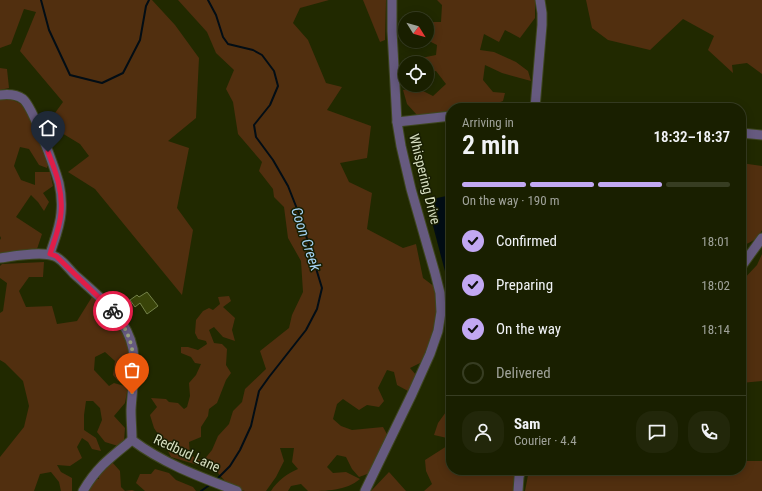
<!DOCTYPE html>
<html lang="en">
<head>
<meta charset="utf-8">
<style>
	:root { --surface:#191f00; --page:#22270a; --text:#f1f3f6; --muted:#9fa299; --line:#373d22; --accent:#c2a8f3 }
	body { margin:0; font-family:"Roboto Condensed",sans-serif; background:var(--page); color:var(--text); height:100vh; display:flex; flex-direction:column; font-size:15px; white-space:nowrap }
	* { box-sizing:border-box; margin:0 }
	p { font-size:13px; color:var(--muted) }
	.icon { flex:none; width:22px; height:22px; fill:none; stroke:currentColor; stroke-width:2; stroke-linecap:round; stroke-linejoin:round }
	.map { position:relative; flex:1; overflow:hidden }
	.sheet { position:absolute; left:446px; top:103px; width:300px; height:372px; display:flex; flex-direction:column; background:var(--surface); border-radius:16px; box-shadow:0 2px 10px #0003,0 0 0 1px var(--line) }
	.sheet>* { flex:none }
	.needle { width:26px; rotate:127deg }
	.fabs { position:absolute; left:398px; top:12px; display:grid; gap:8px }
	.fabs a { display:grid; place-items:center; width:36px; height:36px; border-radius:50%; background:var(--surface); box-shadow:0 2px 10px #0003,0 0 0 1px var(--line); font-size:20px }
	.pin { position:absolute; display:grid; place-items:center; width:34px; height:34px; color:#fff; margin:-41px -17px; border-radius:50% 50% 50% 0; rotate:-45deg; box-shadow:0 0 4px #0007 }
	.pin .icon { rotate:45deg }
	.courier { position:absolute; display:grid; place-items:center; width:40px; height:40px; margin:-20px; border:3px solid #e11d48; border-radius:50%; background:#fff; color:#222; box-shadow:0 1px 5px #0007 }
	.head em { font-style:normal; font-weight:600 }
	.head div { display:flex; flex-direction:column-reverse }
	.head { display:flex; align-items:center; justify-content:space-between; height:68px; padding:0 16px }
	h1 { font-size:26px; font-weight:600; line-height:30px }
	.bar { display:grid; grid-template-columns:repeat(4,1fr); gap:6px 4px; align-content:center; height:48px; padding:0 16px }
	.bar i { height:5px; border-radius:3px; background:var(--line) }
	.bar .active { background:var(--accent) }
	.bar p { grid-column:span 4 }
	.line { display:flex; align-items:center; gap:10px; padding:0 16px; border-top:1px solid var(--line) }
	.line div { flex:1 }
	.round { display:grid; place-items:center; flex:none; width:42px; height:42px; border-radius:16px; background:var(--page) }
	ol { padding:0 16px; list-style:none }
	li { display:flex; align-items:center; gap:12px; height:44px }
	li p { margin-inline-start:auto }
	li .icon { padding:4px; border-radius:50%; background:var(--accent); color:#111; stroke-width:4 }
	li:last-child { color:var(--muted) }
	li i { width:22px; height:22px; border:2px solid var(--line); border-radius:50% }
	.map>svg:first-child { display:block }
	.green { fill:#512f0f }
	.water { fill:#020d15 }
	.lines { fill:none; stroke-linecap:round; stroke-linejoin:round }
	.stream { stroke:#020d15; stroke-width:2 }
	.building { fill:#394409; stroke:#738148 }
	.minor-casing { stroke:#3e461f; stroke-width:11 }
	.minor { stroke:#665a7f; stroke-width:9 }
	.done { stroke:#979f7d; stroke-width:4; stroke-dasharray:0 7.2 }
	.route { stroke:#e11d48; stroke-width:5 }
	.labels { text-anchor:middle; dominant-baseline:central; stroke-width:3; stroke-linejoin:round; paint-order:stroke }
	.street-label { font-size:14px; fill:#d6dec0; stroke:#181e02 }
	.water-label { font-size:15px; font-style:italic; fill:#a3d0f0; stroke:#181e02 }
</style>
</head>
<body>
<div class="map">
<svg width="762" height="491" viewBox="0 0 762 491">
	<rect width="100%" height="100%" fill="#212900"/>
	<g class="green">
		<polygon points="0,0 152,0 175,25 199,58 196,118 168,141 189,148 177,208 193,230 182,295 95,189 68,172 89,156 80,144 47,124 63,102 20,51 36,12 24,9 11,44 0,48"/>
		<path d="M 178,0 L 329,0 L 300,8 L 293,23 L 308,40 L 326,83 L 342,87 L 327,110 L 371,126 L 367,158 L 340,163 L 349,182 L 372,193 L 367,229 L 403,248 L 416,244 L 423,278 L 435,287 L 438,309 L 436,325 L 430,347 L 420,363 L 410,368 L 416,375 L 408,391 L 397,385 L 394,372 L 387,370 L 378,388 L 384,401 L 379,407 L 367,405 L 359,410 L 343,399 L 337,404 L 333,419 L 341,426 L 352,430 L 383,427 L 388,436 L 370,473 L 359,477 L 352,469 L 346,457 L 337,455 L 327,467 L 333,473 L 346,472 L 360,479 C 346,491 326,491 308,491 L 301,484 L 291,486 L 288,491 L 271,491 C 277,481 288,473 298,469 L 292,462 L 294,448 L 280,448 L 284,461 L 276,477 L 266,491 L 245,491 L 229,486 L 224,480 L 218,473 L 203,461 L 212,450 L 218,436 L 229,424 L 233,411 L 242,402 L 245,389 L 266,369 L 260,351 L 289,328 L 292,315 L 303,292 L 301,261 L 288,238 L 284,207 L 274,197 L 273,189 L 259,171 L 262,162 L 238,134 L 233,102 L 226,89 L 234,70 L 216,53 L 207,32 Z"/>
		<polygon points="363,0 386,0 385,40 380,42"/>
		<polygon points="437,0 535,0 535,18 520,38 505,30 499,42 484,34 480,50 494,52 516,62 528,71 531,81 502,73 485,65 483,80 493,92 505,93 503,101 484,108 451,108 451,112 417,115 407,104 403,90 417,88 433,96 446,84 436,71 427,72 427,63 408,63 421,58 436,55 437,45 427,40 427,22 441,22 442,5"/>
		<polygon points="586,0 762,0 762,74 747,63 732,65 733,73 708,50 714,36 683,19 650,50 608,40 592,28"/>
		<polygon points="0,68 7,69 9,88 0,90"/>
		<polygon points="7,97 23,105 40,136 49,162 47,168 39,165 29,149 20,147 14,166 21,180 35,185 35,172 50,172 53,186 43,193 49,202 44,211 38,202 31,195 16,217 42,234 36,252 0,255 0,240 1,238 0,236 0,98"/>
		<path d="M 741,163 L 762,166 L 762,230 C 758,239 750,243 741,246 Z"/>
		<polygon points="762,254 762,381 741,383 741,282 757,265"/>
		<polygon points="44,262 43,277 29,277 19,291 26,307 52,306 57,324 77,321 92,297 109,310 125,334 131,356 129,368 131,383 126,381 118,381 113,375 115,361 105,352 95,357 94,370 109,386 114,383 128,387 125,403 114,416 125,428 124,441 118,446 105,442 97,432 102,420 100,408 93,401 86,401 84,415 84,430 96,438 101,451 92,449 88,442 82,438 77,447 82,458 70,466 57,465 61,472 72,478 72,491 61,491 59,482 51,472 40,474 34,491 0,491 0,457 24,427 29,406 23,381 5,363 0,360 0,313 3,311 7,283 0,278 0,266 2,264"/>
		<polygon points="229,296 231,301 223,307 235,318 232,330 235,341 223,337 214,327 209,330 214,343 222,344 227,349 226,365 231,373 226,380 217,403 209,409 208,416 201,427 201,437 189,442 190,455 200,460 201,466 171,457 168,451 160,445 158,434 154,428 150,415 157,407 151,398 166,399 169,402 178,403 184,409 187,407 190,396 189,383 196,375 201,364 195,363 191,357 181,353 181,347 188,347 198,350 207,344 206,341 198,339 195,333 196,320 203,311 209,308 213,310 220,304 218,297"/>
		<polygon points="451,405 451,470 517,470 515,491 424,491 432,484 426,471 425,460 447,446 447,438 434,435 438,423"/>
		<polygon points="741,461 762,461 762,491 525,491 529,470 741,470"/>
		<polygon points="112,462 120,471 121,487 125,491 132,490 135,491 87,491 93,479 99,479 97,472"/>
		<polygon points="155,469 169,473 176,480 193,487 196,491 145,491 136,483 140,474 151,474"/>
		<polygon points="389,472 406,491 371,491"/>
	</g>
	<polygon class="water" points="451,195 451,308 448,307 447,279 428,207 430,202 437,198"/>
	<g class="lines">
		<g class="stream">
			<polyline points="41,0 49,30 70,75 102,83 123,73 140,40 146,6 149,0"/>
			<polyline points="208,0 216,15 223,37 228,44 253,50 262,55 274,71 278,86 270,105 254,125 256,137 273,160 288,186 301,219 322,288 317,309 306,330 269,377 259,391 251,426 240,450 230,466 216,480"/>
			<polyline points="201,491 211,484"/>
		</g>
	</g>
	<polygon class="building" points="147,292 158,306 147,314 140,303 135,307 130,300 137,295 139,297"/>
	<g class="lines">
		<g class="minor-casing">
			<g id="minor">
				<path d="M 0,95 C 8,94 16,94 23,99 C 33,107 55,169 59,183 C 61,192 62,203 61,213 C 60,227 54,241 50,254"/>
				<polyline points="535,108 542,25 542,13 540,0"/>
				<polyline points="397,122 451,116"/>
				<polyline points="741,133 762,135"/>
				<path d="M 0,258 C 15,256 41,251 54,256 C 61,258 69,269 74,274 C 97,295 127,317 133,349 C 136,369 132,390 131,410 C 131,420 132,430 132,440 C 164,464 200,477 237,491"/>
				<polyline points="741,267 762,238"/>
				<path d="M 83,491 C 97,467 111,457 132,440"/>
				<polyline points="365,491 412,394 430,354 438,331 441,312 440,293 435,273 411,189 401,146 397,122 392,31 392,0"/>
				<polyline points="518,491 519,477 521,470"/>
			</g>
		</g>
		<use href="#minor" class="minor"/>
	</g>
	<g class="lines">
		<path class="done" d="M 113,311 C 136,339 135,360 132,394"/>
		<path class="route" d="M 48,152 C 56,172 63,191 61,213 C 60,227 54,241 50,254 L 56,256 L 113,311"/>
	</g>
	<g class="labels">
		<g class="street-label">
			<text transform="translate(425 179) rotate(76)">Whispering Drive</text>
			<text transform="translate(187 453) rotate(25)">Redbud Lane</text>
		</g>
		<g class="water-label">
			<text transform="translate(306 239) rotate(72)">Coon Creek</text>
		</g>
	</g>
</svg>
<div class="fabs">
<a><svg class="needle" viewBox="-14 -14 28 28"><path d="M0-13l5 13h-10z" fill="#e53935"/><path d="M0 13l5-13h-10z" fill="#9fa299"/></svg></a>
<a><svg class="icon" aria-label="locate" viewBox="0 0 24 24"><circle cx="12" cy="12" r="6"/><path d="M12 2v4M12 18v4M2 12h4M18 12h4"/></svg></a>
</div>
<div class="pin" style="left:132px;top:394px;background:#ea580c"><svg class="icon" aria-label="bag" viewBox="0 0 24 24"><path d="M5 8h14l-1 12H6zM9 8a3 3 0 0 1 6 0"/></svg></div>
<div class="pin" style="left:48px;top:152px;background:#1f2937"><svg class="icon" aria-label="home" viewBox="0 0 24 24"><path d="M3 11l9-7 9 7M6 9v11h12V9"/></svg></div>
<div class="courier" style="left:113px;top:311px"><svg class="icon" aria-label="bike" viewBox="0 0 24 24"><circle cx="6" cy="16" r="4"/><circle cx="18" cy="16" r="4"/><path d="M6 16l4-8h5l3 8M10 8l3 8H6M13 5h3"/></svg></div>
<section class="sheet">
<div class="head"><div><h1>2 min</h1><p>Arriving in</p></div><em>18:32–18:37</em></div>
<div class="bar"><i class="active"></i><i class="active"></i><i class="active"></i><i></i><p>On the way · 190 m</p></div>
<ol>
<li><svg class="icon" aria-label="check" viewBox="0 0 24 24"><path d="M5 12l5 5 9-10"/></svg>Confirmed<p>18:01</p></li>
<li><svg class="icon" aria-label="check" viewBox="0 0 24 24"><path d="M5 12l5 5 9-10"/></svg>Preparing<p>18:02</p></li>
<li><svg class="icon" aria-label="check" viewBox="0 0 24 24"><path d="M5 12l5 5 9-10"/></svg>On the way<p>18:14</p></li>
<li><i></i>Delivered</li>
</ol>
<div class="line" style="height:72px"><a class="round"><svg class="icon" aria-label="person" viewBox="0 0 24 24"><circle cx="12" cy="8" r="4"/><path d="M4 21q1-7 8-7t8 7"/></svg></a><div><b>Sam</b><p>Courier · 4.4</p></div><a class="round"><svg class="icon" aria-label="chat" viewBox="0 0 24 24"><path d="M4 5h16v11H9l-5 4z"/></svg></a><a class="round"><svg class="icon" aria-label="phone" viewBox="0 0 24 24"><path d="M5 4h4l2 5-3 2q2 4 5 5l2-3 5 2v4C11 20 4 13 5 4z"/></svg></a></div>
</section>
</div>
</body>
</html>
